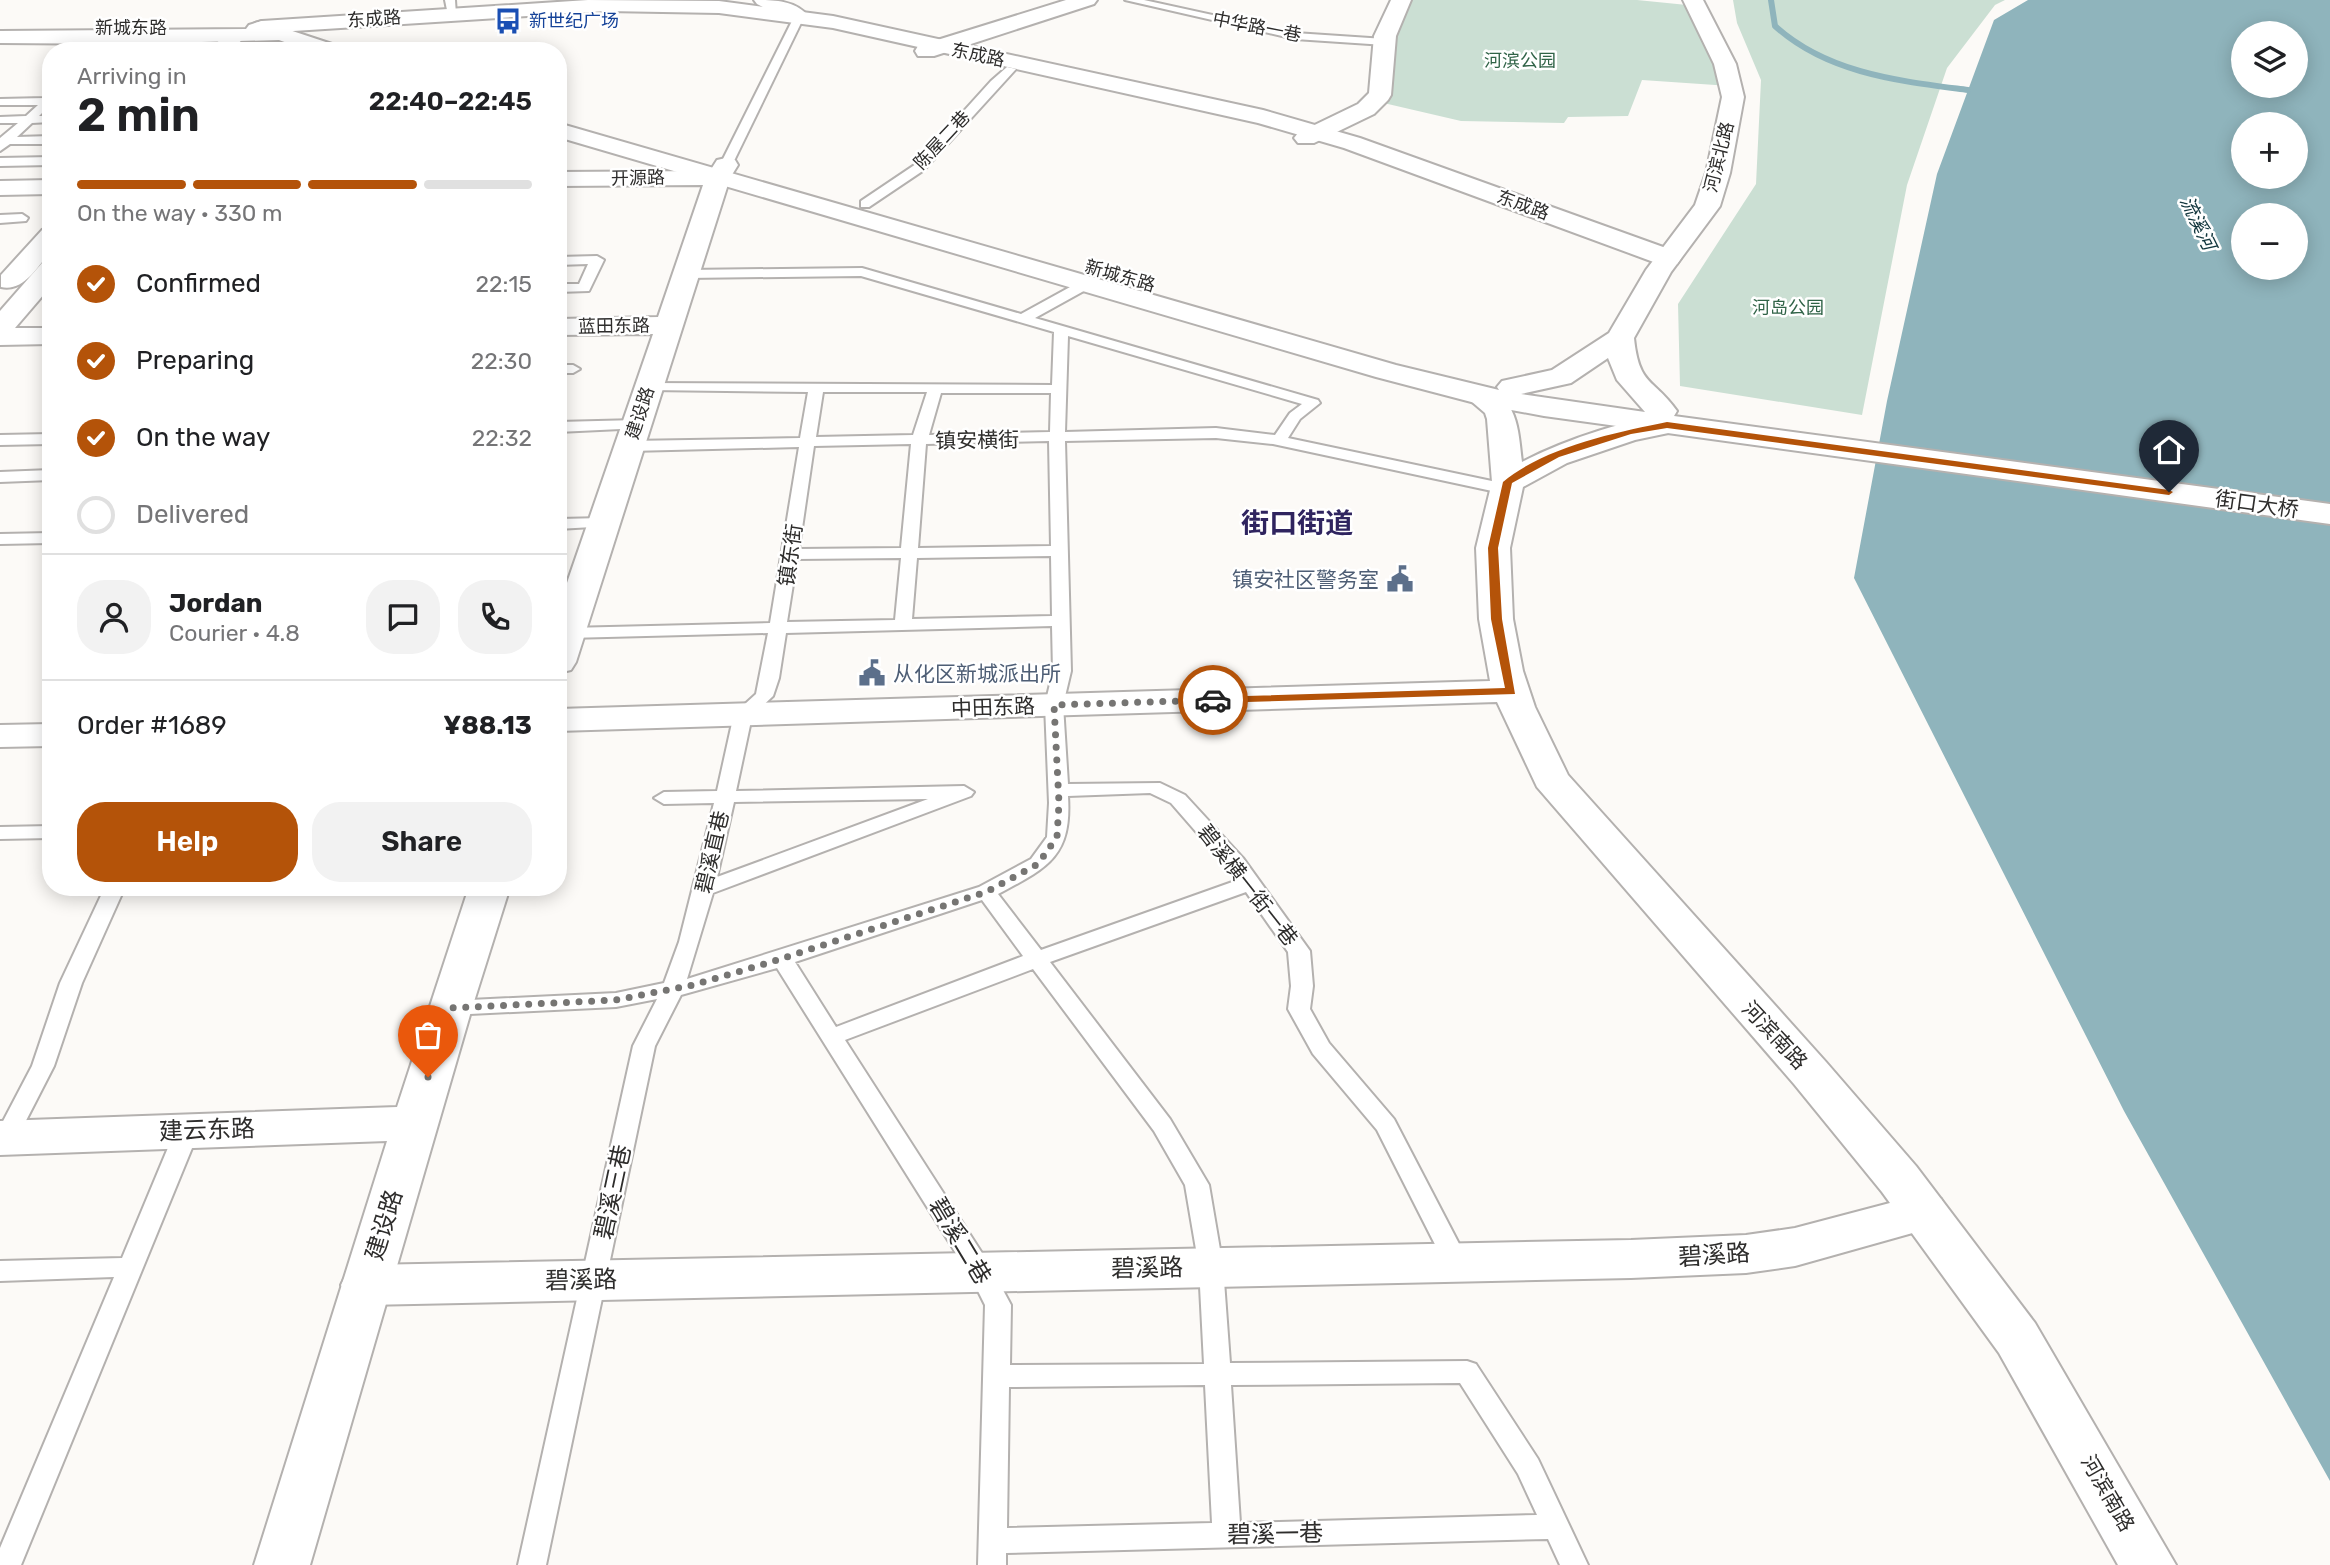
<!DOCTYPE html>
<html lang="en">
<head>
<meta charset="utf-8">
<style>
	:root { --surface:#fff; --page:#f2f2f2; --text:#202124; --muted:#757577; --line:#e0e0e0; --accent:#b45309 }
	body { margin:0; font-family:Rubik,"Noto Sans SC",sans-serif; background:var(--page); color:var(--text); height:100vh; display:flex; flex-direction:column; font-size:26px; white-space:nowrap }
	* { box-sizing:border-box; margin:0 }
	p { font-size:23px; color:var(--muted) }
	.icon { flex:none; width:38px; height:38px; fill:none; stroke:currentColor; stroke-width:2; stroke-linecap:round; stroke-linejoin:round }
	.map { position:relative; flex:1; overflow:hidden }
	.drawer { position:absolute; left:42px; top:42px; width:525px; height:854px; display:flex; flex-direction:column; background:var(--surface); border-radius:28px; box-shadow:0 4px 18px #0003 }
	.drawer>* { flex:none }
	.controls { position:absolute; left:2231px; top:21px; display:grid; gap:14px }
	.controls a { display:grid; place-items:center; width:77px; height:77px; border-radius:50%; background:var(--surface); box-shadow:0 4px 18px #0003; font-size:35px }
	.pin { position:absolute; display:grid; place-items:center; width:60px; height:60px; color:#fff; margin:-72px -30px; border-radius:50% 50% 50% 0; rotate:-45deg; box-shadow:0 0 7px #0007 }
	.pin .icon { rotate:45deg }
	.courier { position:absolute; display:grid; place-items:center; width:70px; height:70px; margin:-35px; border:5px solid #b45309; border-radius:50%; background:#fff; color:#222; box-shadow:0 2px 9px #0007 }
	.headline em { font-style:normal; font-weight:600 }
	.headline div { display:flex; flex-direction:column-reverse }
	.headline { display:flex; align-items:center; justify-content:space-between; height:119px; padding:0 35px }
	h1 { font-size:46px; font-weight:600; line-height:52px }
	.bar { display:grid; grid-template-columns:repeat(4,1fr); gap:10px 7px; align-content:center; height:84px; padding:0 35px }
	.bar i { height:9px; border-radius:5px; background:var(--line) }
	.bar .on { background:var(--accent) }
	.bar p { grid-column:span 4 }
	.line { display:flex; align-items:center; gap:18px; padding:0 35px; border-top:2px solid var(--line) }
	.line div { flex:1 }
	.round { display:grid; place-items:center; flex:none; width:74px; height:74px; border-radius:28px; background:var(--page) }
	ol { padding:0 35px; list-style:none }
	li { display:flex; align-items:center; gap:21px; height:77px }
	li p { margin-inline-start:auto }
	li .icon { padding:7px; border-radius:50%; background:var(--accent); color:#fff; stroke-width:4 }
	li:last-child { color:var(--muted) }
	li i { width:38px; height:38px; border:4px solid var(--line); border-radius:50% }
	.action { display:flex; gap:14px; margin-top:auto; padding:14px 35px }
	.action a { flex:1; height:80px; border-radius:28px; background:var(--accent); color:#fff; font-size:28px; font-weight:600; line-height:80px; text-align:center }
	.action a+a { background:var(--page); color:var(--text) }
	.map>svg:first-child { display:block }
	.green { fill:#cbdfd3 }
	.water { fill:#8fb4bc; fill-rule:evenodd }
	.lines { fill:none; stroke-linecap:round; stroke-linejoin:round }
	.stream { stroke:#8fb4bc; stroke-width:6 }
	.service-casing { stroke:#b4b1af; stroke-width:4 }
	.minor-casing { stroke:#b4b1af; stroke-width:4 }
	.tertiary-casing { stroke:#b4b1af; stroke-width:4 }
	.secondary-casing { stroke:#b4b1af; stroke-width:4 }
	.service { fill:#fff; fill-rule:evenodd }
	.minor { fill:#fff; fill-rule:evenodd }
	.tertiary { fill:#fff; fill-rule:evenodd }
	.secondary { fill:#fff; fill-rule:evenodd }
	.route { fill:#b45309 }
	.done { stroke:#767573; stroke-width:7; stroke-dasharray:0 12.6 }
	.labels { text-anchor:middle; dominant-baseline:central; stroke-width:5; stroke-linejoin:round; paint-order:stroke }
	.far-street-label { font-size:18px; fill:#2e2d2c; stroke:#fff }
	.far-transit-label { font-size:18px; fill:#164399; stroke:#fff; text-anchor:start }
	.far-park-label { font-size:18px; fill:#306347; stroke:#fff }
	.far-water-label { font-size:19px; font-style:italic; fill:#11363d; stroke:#fff }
	.street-label { font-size:21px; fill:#2e2d2c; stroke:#fff }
	.service-label { font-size:21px; fill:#4e5e75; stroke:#fff; text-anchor:end }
	.near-street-label { font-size:24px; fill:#2e2d2c; stroke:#fff }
	.district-label { font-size:28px; font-weight:bold; fill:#2f245f; stroke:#fff }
</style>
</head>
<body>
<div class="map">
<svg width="2330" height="1565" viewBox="0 0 2330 1565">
	<rect width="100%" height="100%" fill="#fcfaf7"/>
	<g class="green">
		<polygon points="1402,0 1637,0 1697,6 1730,86 1642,80 1628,116 1568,117 1564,123 1461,121 1375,101"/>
		<polygon points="1733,0 2005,0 1995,5 1947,68 1907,185 1862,415 1680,386 1678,304 1756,184 1761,80 1737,23"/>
	</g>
	<path class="water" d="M 2028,0 L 2330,0 L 2330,1481 L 2124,1111 L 1854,578 L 1887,401 L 1937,174 L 1994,20 ZM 2244,33 L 2296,33 L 2296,86 L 2244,86 ZM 2244,124 L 2296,124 L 2296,177 L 2244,177 ZM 2244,215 L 2296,215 L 2296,268 L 2244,268 Z"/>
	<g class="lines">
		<path class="stream" d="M 1771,0 L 1775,26 C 1828,74 1900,81 1968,90"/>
		<g class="service-casing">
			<g id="service">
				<polygon points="445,0 455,0 456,15 448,15"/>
				<polygon points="1125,0 1144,0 1295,33 1385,39 1390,42 1385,45 1295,39"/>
				<polygon points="792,21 801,23 732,165 722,168 720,165"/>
				<polygon points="110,36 119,38 106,51 94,51"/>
				<polygon points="1007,67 1016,69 924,170 869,207 861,207 861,201 916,164 991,81"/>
				<polygon points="51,95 51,104 39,116 51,116 51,122 32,123 17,137 51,136 51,144 10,144 0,151 0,138 18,123 0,123 0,117 26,116 38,105 0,105 0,99 45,98"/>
				<polygon points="51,157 51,165 0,166 0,158"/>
				<polygon points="22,214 28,218 26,221 0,223 0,215"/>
				<polygon points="597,256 604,260 589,291 558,292 558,284 579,284 588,264 558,265 558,257"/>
				<path d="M 862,268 L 1021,314 L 1081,281 L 1091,281 L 1091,287 L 1035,318 L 1318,400 L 1320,403 L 1300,419 L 1288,438 L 1506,484 L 1514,489 L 1506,494 L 1273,444 L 1216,438 L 1065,441 L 1071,671 L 1063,705 L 1068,784 L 1160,783 L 1185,795 L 1243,858 L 1310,951 L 1313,986 L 1310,1009 L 1329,1043 L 1394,1119 L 1469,1263 L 1466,1270 L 1457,1273 L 1448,1270 L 1377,1130 L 1313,1054 L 1288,1009 L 1291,986 L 1288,952 L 1246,892 L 1050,962 L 1170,1119 L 1209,1185 L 1223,1267 L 1230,1363 L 1467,1361 L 1476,1364 L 1538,1459 L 1588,1565 L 1560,1565 L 1548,1539 L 1006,1553 L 1006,1565 L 978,1565 L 985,1305 L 971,1277 L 777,968 L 681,995 L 655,1046 L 546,1565 L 518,1565 L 633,1046 L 657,999 L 616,1007 L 450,1015 L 442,1013 L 439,1008 L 442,1003 L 450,1001 L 616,993 L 664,983 L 679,942 L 714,803 L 664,804 L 654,798 L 664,792 L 717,791 L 734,714 L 756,694 L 768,633 L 568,638 L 559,633 L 568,628 L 770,623 L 799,447 L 630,451 L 622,446 L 630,441 L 800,438 L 808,392 L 649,390 L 642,386 L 644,383 L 1052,385 L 1054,332 L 861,276 L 686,278 L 679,274 L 686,270 ZM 1068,336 L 1302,404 L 1290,413 L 1275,435 L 1216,428 L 1065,432 ZM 823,392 L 927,392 L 913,435 L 816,437 ZM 941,393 L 1051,393 L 1050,432 L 929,435 ZM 1049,441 L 1051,546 L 918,548 L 926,444 ZM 911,444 L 901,548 L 799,549 L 814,446 ZM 1051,556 L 1052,616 L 912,619 L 917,558 ZM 901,558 L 895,620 L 787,622 L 797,559 ZM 1052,626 L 1053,671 L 1045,705 L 1049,803 L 1047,837 L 1031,859 L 979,887 L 687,979 L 713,893 L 971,796 L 974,792 L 964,786 L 736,791 L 752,716 L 773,696 L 779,678 L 786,633 ZM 1150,793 L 1171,803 L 1238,880 L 1041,950 L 998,894 C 1047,868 1072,857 1068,796 ZM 928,799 L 717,877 L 734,802 ZM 982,900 L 1023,956 L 836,1027 L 795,962 ZM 1033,969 L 1154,1131 L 1185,1185 L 1199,1267 L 1204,1364 L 1010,1365 L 1011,1305 L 989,1264 L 845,1040 ZM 1460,1383 L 1518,1474 L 1537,1515 L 1240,1523 L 1231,1385 ZM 1205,1385 L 1212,1523 L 1007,1528 L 1009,1387 Z"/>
				<polygon points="558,365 573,365 580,369 573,373 558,373"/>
				<polygon points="637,420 645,425 642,428 558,432 558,422"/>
				<polygon points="51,434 51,444 0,445 0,435"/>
				<polygon points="51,470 51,480 0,482 0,472"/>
				<polygon points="604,518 610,520 612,523 610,526 558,529 558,519"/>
				<polygon points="51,533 51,543 0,544 0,534"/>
				<polygon points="51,826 51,838 0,839 0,827"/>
				<polygon points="105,887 125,887 82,983 54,1066 14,1144 6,1147 0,1145 0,1127 32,1066 60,983"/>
				<polygon points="187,1123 195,1125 199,1131 21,1565 0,1565 0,1548 114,1277 0,1281 0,1261 122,1258 175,1131 179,1125"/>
			</g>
		</g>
		<g class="minor-casing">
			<g id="minor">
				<path d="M 754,0 C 773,0 796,0 809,17 L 806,21 C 790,25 771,11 757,4 Z"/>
				<polygon points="1066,0 1097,0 1094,4 934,56 918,56 915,51 918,46"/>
				<polygon points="1391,0 1411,0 1396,36 1391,95 1388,100 1374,114 1314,143 1298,143 1294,138 1298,133 1358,104 1369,93 1374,36"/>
				<polygon points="1924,1194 1941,1199 1948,1212 1941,1225 1795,1266 1746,1273 1631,1278 366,1305 348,1299 341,1285 348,1271 366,1265 1631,1240 1746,1235 1795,1228"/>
			</g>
		</g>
		<g class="tertiary-casing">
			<g id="tertiary">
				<polygon points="588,0 719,1 833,16 1263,110 1360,138 1677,252 1681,258 1677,264 1668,266 1659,264 1344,148 1258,123 833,28 719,13 606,11 262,33 255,31 252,27 255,23 262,21"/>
				<polygon points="234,30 241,32 245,36 232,51 209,51 227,32"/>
				<polygon points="726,158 735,160 738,165 730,178 576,662 571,670 558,673 558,609 653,334 558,335 558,319 658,317 703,185 558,186 558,172 710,171 717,160"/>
				<polygon points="51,180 51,194 0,195 0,181"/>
				<path d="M 51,227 L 51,251 C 37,267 24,292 1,287 L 1,275 L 42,230 Z"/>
				<polygon points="51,261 51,286 15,328 51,328 51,344 0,345 0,311 42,263"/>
				<path d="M 1479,386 C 1518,396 1518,428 1522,462 C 1554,445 1643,410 1678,419 L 1682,425 L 1678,431 L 1635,440 L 1567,463 L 1523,487 L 1510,548 L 1513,619 L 1523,671 L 1535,707 L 1568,775 L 1826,1062 L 1916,1166 L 2035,1323 L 2176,1565 L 2118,1565 L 1999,1353 L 1882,1192 L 1794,1084 L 1537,787 L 1497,702 L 558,731 L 558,709 L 1490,681 L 1479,619 L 1476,548 L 1492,482 L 1487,419 L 1485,413 L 1464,395 L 1469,389 Z"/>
				<polygon points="51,724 51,746 0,747 0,725"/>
				<polygon points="469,887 510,887 472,1008 310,1565 254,1565 387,1141 0,1155 0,1121 397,1107"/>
			</g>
		</g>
		<g class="secondary-casing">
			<g id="secondary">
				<path d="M 1683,0 L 1703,0 L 1736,64 L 1744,97 L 1730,173 L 1720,206 L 1671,272 L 1634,338 C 1639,387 1654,378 1677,411 L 1674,416 L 2330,504 L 2330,524 L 1544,416 L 1479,404 L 1376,377 L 558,137 L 558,123 L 1396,365 L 1499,390 L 1497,387 L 1502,381 L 1552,370 L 1609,333 L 1646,270 L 1695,205 L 1706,173 L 1722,97 L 1714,64 ZM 1608,358 L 1617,380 L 1645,412 L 1521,394 L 1571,383 Z"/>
				<polygon points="262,21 338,46 341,51 309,51 279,40 129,44 0,43 0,31 246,29 249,25"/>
			</g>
		</g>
		<use href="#service" class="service"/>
		<use href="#minor" class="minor"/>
		<use href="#tertiary" class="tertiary"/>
		<use href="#secondary" class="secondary"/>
	</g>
	<path class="route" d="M 1667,422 L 2169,490 L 2173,492 L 2169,495 L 1667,428 L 1631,434 L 1559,457 L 1512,483 L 1498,548 L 1502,619 L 1515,694 L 1213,703 L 1207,700 L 1213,697 L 1505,688 L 1491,619 L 1488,548 L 1503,482 C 1543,448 1616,432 1667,422 Z"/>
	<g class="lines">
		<polyline class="done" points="428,1077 450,1008 616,1000 693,985 768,963 986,892 1038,864 1057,837 1059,803 1054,705 1213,700"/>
	</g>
	<defs>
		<g id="bus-bare" transform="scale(2.1)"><path d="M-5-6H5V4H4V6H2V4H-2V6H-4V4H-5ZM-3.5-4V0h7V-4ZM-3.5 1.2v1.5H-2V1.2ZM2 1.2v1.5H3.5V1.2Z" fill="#1a4fb4" stroke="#fff" stroke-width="2.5" paint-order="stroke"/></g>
		<g id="civic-bare" transform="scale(2.1)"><path d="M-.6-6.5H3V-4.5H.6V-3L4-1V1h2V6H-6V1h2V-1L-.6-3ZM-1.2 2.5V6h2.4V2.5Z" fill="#5c6f8a" stroke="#fff" stroke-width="2.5" paint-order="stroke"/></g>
	</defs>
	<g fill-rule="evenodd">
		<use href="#bus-bare" x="508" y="21"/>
		<use href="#civic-bare" x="1400" y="579"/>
		<use href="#civic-bare" x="872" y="673"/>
	</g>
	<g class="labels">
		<g class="far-street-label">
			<text transform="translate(374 19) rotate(-4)">东成路</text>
			<text transform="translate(1257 27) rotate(11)">中华路一巷</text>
			<text x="131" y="28">新城东路</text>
			<text transform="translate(978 55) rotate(12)">东成路</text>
			<text transform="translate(942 140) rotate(-47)">陈屋二巷</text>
			<text transform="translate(1719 157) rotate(-76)">河滨北路</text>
			<text transform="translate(638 178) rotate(-1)">开源路</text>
			<text transform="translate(1523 205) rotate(20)">东成路</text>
			<text transform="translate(1120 276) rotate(16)">新城东路</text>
			<text transform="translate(614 326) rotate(-1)">蓝田东路</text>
			<text transform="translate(640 413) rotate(-72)">建设路</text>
		</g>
		<g class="far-transit-label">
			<text x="529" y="21">新世纪广场</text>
		</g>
		<g class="far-park-label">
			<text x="1520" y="61">河滨公园</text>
			<text x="1788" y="308">河岛公园</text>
		</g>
		<g class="far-water-label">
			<text transform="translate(2198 223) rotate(64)">流溪河</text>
		</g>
		<g class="street-label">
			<text transform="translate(977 440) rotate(-1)">镇安横街</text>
			<text transform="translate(2257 504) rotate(8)">街口大桥</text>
			<text transform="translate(790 555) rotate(-82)">镇东街</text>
			<text transform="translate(993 707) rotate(-2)">中田东路</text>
			<text transform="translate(712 852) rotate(-77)">碧溪直巷</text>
			<text transform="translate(1248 885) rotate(52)">碧溪横一街一巷</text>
			<text transform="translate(1775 1035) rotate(47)">河滨南路</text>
			<text transform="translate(2108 1493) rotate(60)">河滨南路</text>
		</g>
		<g class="service-label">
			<text x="1379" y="579">镇安社区警务室</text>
			<text x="893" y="673" text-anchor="start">从化区新城派出所</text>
		</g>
		<g class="near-street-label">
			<text transform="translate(207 1130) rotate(-2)">建云东路</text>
			<text transform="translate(613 1192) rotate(-78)">碧溪三巷</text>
			<text transform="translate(384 1225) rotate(-73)">建设路</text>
			<text transform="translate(960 1241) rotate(59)">碧溪二巷</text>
			<text transform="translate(1714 1255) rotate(-4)">碧溪路</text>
			<text transform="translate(1147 1268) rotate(-1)">碧溪路</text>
			<text transform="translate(581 1280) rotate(-1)">碧溪路</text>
			<text transform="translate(1275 1534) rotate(-1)">碧溪一巷</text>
		</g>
		<g class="district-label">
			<text x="1297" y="523">街口街道</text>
		</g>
	</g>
</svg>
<div class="controls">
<a><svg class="icon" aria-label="layers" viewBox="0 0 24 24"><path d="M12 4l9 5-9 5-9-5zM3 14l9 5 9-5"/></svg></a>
<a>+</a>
<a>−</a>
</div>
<div class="pin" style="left:428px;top:1077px;background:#ea580c"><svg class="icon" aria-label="bag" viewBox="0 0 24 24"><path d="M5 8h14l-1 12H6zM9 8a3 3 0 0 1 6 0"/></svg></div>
<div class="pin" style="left:2169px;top:492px;background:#1f2937"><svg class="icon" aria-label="home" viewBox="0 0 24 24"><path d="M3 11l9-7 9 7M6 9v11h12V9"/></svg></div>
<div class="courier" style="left:1213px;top:700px"><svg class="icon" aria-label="car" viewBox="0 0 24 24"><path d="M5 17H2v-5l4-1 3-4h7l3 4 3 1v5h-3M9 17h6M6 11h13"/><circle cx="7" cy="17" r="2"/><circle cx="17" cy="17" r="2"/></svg></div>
<section class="drawer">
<div class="headline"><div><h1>2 min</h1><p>Arriving in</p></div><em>22:40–22:45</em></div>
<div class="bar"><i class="on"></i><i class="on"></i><i class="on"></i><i></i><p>On the way · 330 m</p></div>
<ol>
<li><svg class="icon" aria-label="check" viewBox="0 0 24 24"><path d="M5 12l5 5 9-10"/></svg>Confirmed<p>22:15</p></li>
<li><svg class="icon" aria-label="check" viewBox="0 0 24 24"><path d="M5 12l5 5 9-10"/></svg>Preparing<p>22:30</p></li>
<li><svg class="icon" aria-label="check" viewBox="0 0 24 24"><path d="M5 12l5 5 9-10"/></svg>On the way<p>22:32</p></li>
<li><i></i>Delivered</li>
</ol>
<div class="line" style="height:126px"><a class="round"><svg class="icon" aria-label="person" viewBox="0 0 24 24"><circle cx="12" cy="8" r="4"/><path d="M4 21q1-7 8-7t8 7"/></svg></a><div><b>Jordan</b><p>Courier · 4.8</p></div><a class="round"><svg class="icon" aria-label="chat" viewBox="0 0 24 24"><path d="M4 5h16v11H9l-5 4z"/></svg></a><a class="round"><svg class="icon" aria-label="phone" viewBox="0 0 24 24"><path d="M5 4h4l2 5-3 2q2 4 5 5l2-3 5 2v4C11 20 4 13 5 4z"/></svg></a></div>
<div class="line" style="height:91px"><div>Order #1689</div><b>¥88.13</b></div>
<div class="action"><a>Help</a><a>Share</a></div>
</section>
</div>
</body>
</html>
